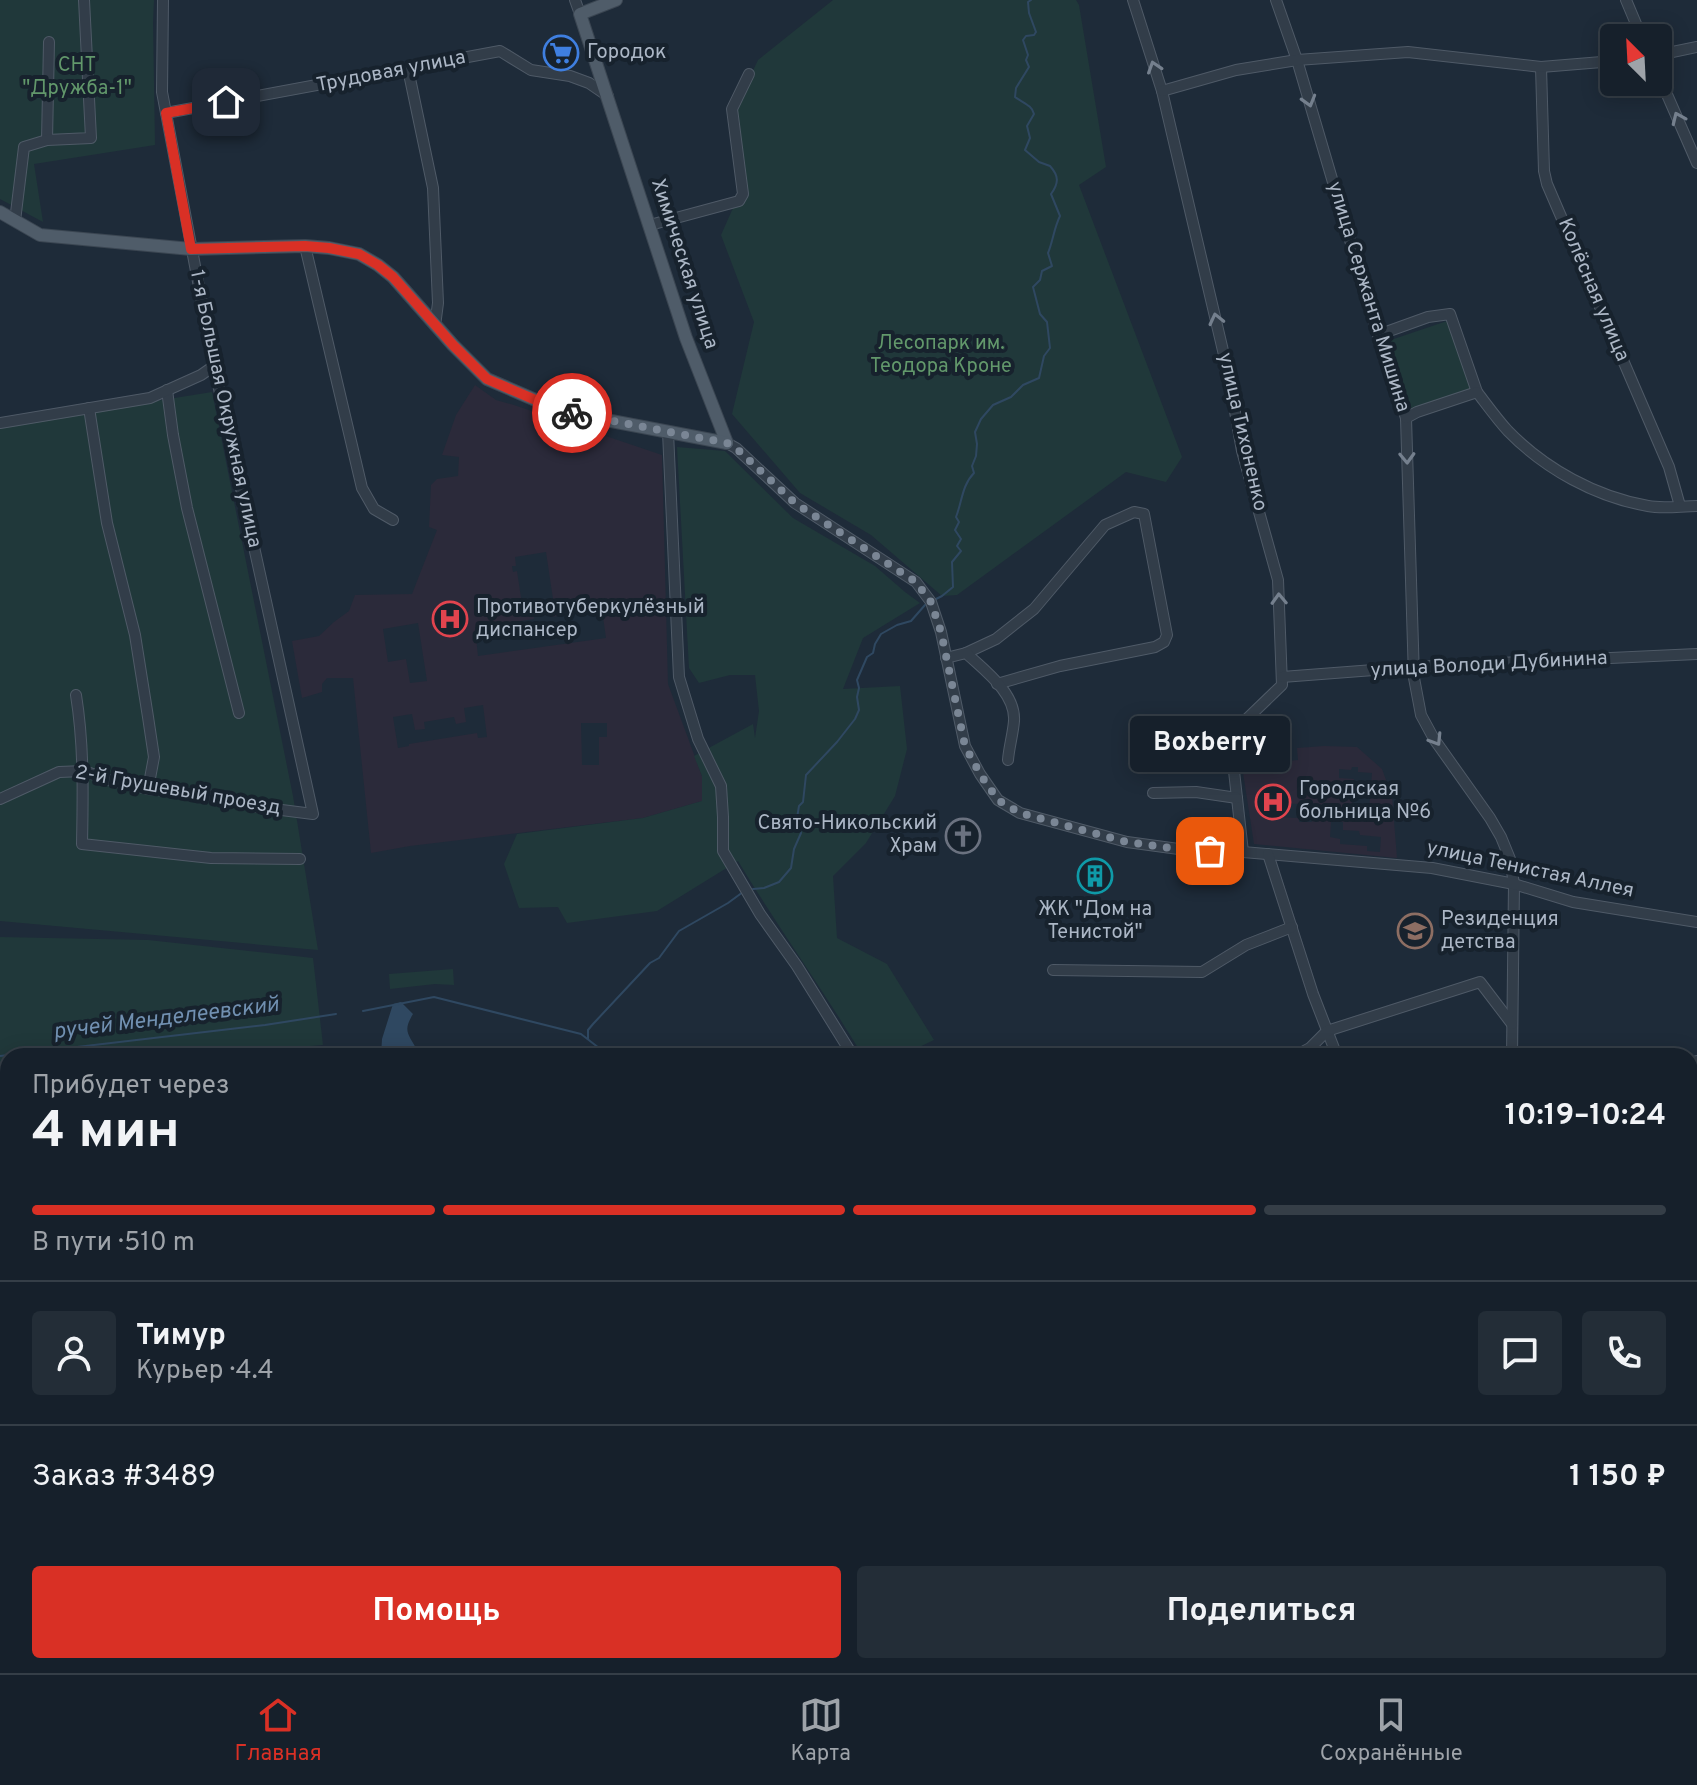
<!DOCTYPE html>
<html lang="ru">
<head>
<meta charset="utf-8">
<style>
	:root { --surface:#16202b; --page:#232d37; --text:#f1f3f6; --muted:#9ea3a9; --line:#353e47; --accent:#d93025 }
	body { margin:0; font-family:Overpass,sans-serif; background:var(--page); color:var(--text); height:100vh; display:flex; flex-direction:column; font-size:30px; white-space:nowrap }
	* { box-sizing:border-box; margin:0 }
	p { font-size:26px; color:var(--muted) }
	.icon { flex:none; width:44px; height:44px; fill:none; stroke:currentColor; stroke-width:2; stroke-linecap:round; stroke-linejoin:round }
	.map { position:relative; flex:1; overflow:hidden }
	.details { position:absolute; left:0px; top:1048px; width:1698px; height:626px; display:flex; flex-direction:column; background:var(--surface); border-radius:24px 24px 0 0; box-shadow:0 4px 20px #0003,0 0 0 2px var(--line) }
	.details>* { flex:none }
	.needle { width:52px; rotate:336deg }
	.tools { position:absolute; left:1600px; top:24px; display:grid; gap:16px }
	.tools a { display:grid; place-items:center; width:72px; height:72px; border-radius:8px; background:var(--surface); box-shadow:0 4px 20px #0003,0 0 0 2px var(--line); font-size:40px }
	.pin { position:absolute; display:grid; place-items:center; width:68px; height:68px; color:#fff; margin:-34px; border-radius:16px; box-shadow:0 4px 12px #0006 }
	.courier { position:absolute; display:grid; place-items:center; width:80px; height:80px; margin:-40px; border:6px solid #d93025; border-radius:50%; background:#fff; color:#222; box-shadow:0 2px 10px #0007 }
	.bubble { position:absolute; height:56px; border-radius:8px; background:var(--surface); box-shadow:0 4px 20px #0003,0 0 0 2px var(--line); font-size:26px; font-weight:700; line-height:56px; text-align:center }
	.head em { font-style:normal; font-weight:700 }
	.head div { display:flex; flex-direction:column-reverse }
	.head { display:flex; align-items:center; justify-content:space-between; height:136px; padding:0 32px }
	h1 { font-size:52px; font-weight:700; line-height:60px }
	.bar { display:grid; grid-template-columns:repeat(4,1fr); gap:12px 8px; align-content:center; height:96px; padding:0 32px }
	.bar i { height:10px; border-radius:6px; background:var(--line) }
	.bar .selected { background:var(--accent) }
	.bar p { grid-column:span 4 }
	.line { display:flex; align-items:center; gap:20px; padding:0 32px; border-top:2px solid var(--line) }
	.line div { flex:1 }
	.round { display:grid; place-items:center; flex:none; width:84px; height:84px; border-radius:8px; background:var(--page) }
	.primary-button { display:flex; gap:16px; margin-top:auto; padding:16px 32px }
	.primary-button a { flex:1; height:92px; border-radius:8px; background:var(--accent); color:#fff; font-size:32px; font-weight:700; line-height:92px; text-align:center }
	.primary-button a+a { background:var(--page); color:var(--text) }
	.dock { display:flex; justify-content:space-around; align-items:center; height:112px; border-top:2px solid var(--line); background:var(--surface); font-size:22px; color:var(--muted) }
	.dock a { display:grid; justify-items:center; gap:4px }
	.dock .selected { color:var(--accent) }
	.map>svg:first-child { display:block }
	.medical { fill:#2b2a3a; fill-rule:evenodd }
	.green { fill:#20383a }
	.water { fill:#2f4861 }
	.lines { fill:none; stroke-linecap:round; stroke-linejoin:round }
	.stream { stroke:#2f4861; stroke-width:2 }
	.minor-casing { stroke:#4f5a67; stroke-width:12 }
	.major-casing { stroke:#3b4652; stroke-width:14 }
	.minor { stroke:#323d49; stroke-width:10 }
	.major { stroke:#4f5c69; stroke-width:12 }
	.rail { stroke:#536170; stroke-width:2; stroke-dasharray:8 8; stroke-linecap:butt }
	.oneway { stroke:#75808e }
	.done { stroke:#7a8695; stroke-width:8; stroke-dasharray:0 14.4 }
	.route { stroke:#d93025; stroke-width:10 }
	.labels { text-anchor:middle; dominant-baseline:central; stroke-width:8; stroke-linejoin:round; paint-order:stroke }
	.poi-label { font-size:20px; fill:#acb7c6; stroke:#17222d; text-anchor:start }
	.park-label { font-size:20px; fill:#62986b; stroke:#17222d }
	.street-label { font-size:20px; fill:#acb7c6; stroke:#17222d }
	.water-label { font-size:22px; font-style:italic; fill:#7190b1; stroke:#17222d }
</style>
</head>
<body>
<div class="map">
<svg width="1697" height="1673" viewBox="0 0 1697 1673">
	<rect width="100%" height="100%" fill="#1e2b39"/>
	<g class="medical">
		<path d="M 475,385 L 496,400 L 514,405 L 662,455 L 668,684 L 702,776 L 702,801 L 643,818 L 410,846 L 371,853 L 353,678 L 327,678 L 322,684 L 322,692 L 302,698 L 292,641 L 319,636 L 334,622 L 349,611 L 355,595 L 412,594 L 437,530 L 429,527 L 431,485 L 437,479 L 458,476 L 459,457 L 442,455 L 456,415 ZM 546,552 L 553,599 L 549,600 L 552,617 L 602,610 L 606,638 L 478,656 L 475,628 L 534,619 L 532,603 L 522,604 L 517,571 L 513,572 L 512,566 L 516,566 L 515,557 ZM 418,623 L 427,681 L 410,683 L 406,659 L 388,662 L 383,629 ZM 483,705 L 487,737 L 478,738 L 477,733 L 409,744 L 409,746 L 398,748 L 393,717 L 412,714 L 415,730 L 425,729 L 424,722 L 454,717 L 456,724 L 466,722 L 464,708 ZM 581,723 L 607,723 L 607,737 L 599,737 L 599,765 L 582,765 Z"/>
		<path d="M 1324,746 L 1357,747 L 1382,769 L 1392,796 L 1397,858 L 1254,844 L 1242,766 L 1298,760 L 1297,748 ZM 1352,767 L 1358,767 L 1358,772 L 1372,773 L 1369,810 L 1352,809 L 1354,779 L 1339,778 L 1339,769 L 1351,770 ZM 1300,800 L 1313,801 L 1312,822 L 1299,822 L 1299,818 L 1273,817 L 1274,803 L 1299,804 ZM 1331,822 L 1343,822 L 1343,830 L 1359,831 L 1360,835 L 1381,837 L 1380,852 L 1367,851 L 1367,846 L 1340,844 L 1340,839 L 1330,837 Z"/>
	</g>
	<g class="green">
		<polygon points="0,0 154,0 153,22 155,145 34,164 43,222 0,199"/>
		<polygon points="833,0 1076,0 1079,5 1106,167 1079,185 1182,457 1166,482 1126,472 957,595 942,596 871,535 800,493 732,414 754,322 721,235 745,181 733,113 758,60"/>
		<polygon points="1450,320 1473,389 1408,410 1385,342"/>
		<polygon points="212,392 293,796 318,950 0,921 0,426"/>
		<path d="M 677,447 L 725,451 L 793,518 L 875,566 L 905,592 L 920,603 L 863,638 L 843,689 L 900,686 L 907,749 L 895,796 L 866,843 L 833,876 L 837,938 L 887,964 L 934,1040 L 915,1049 L 914,1056 L 863,1056 C 823,990 778,927 738,861 L 657,911 L 567,923 L 558,907 L 519,908 L 504,864 L 517,834 L 643,818 L 702,801 L 702,776 L 694,756 L 753,724 L 755,738 L 759,711 L 755,675 L 730,675 L 699,683 L 689,668 Z"/>
		<polygon points="0,937 148,940 313,958 323,1045 188,1056 8,1056 8,1071 0,1072"/>
		<polygon points="453,969 454,985 435,984 390,989 389,974"/>
		<polygon points="0,1087 8,1087 8,1305 0,1307"/>
		<polygon points="8,1554 8,1666 197,1666 201,1673 0,1673 0,1560"/>
		<polygon points="1697,1654 1697,1673 1543,1673 1548,1666 1690,1666 1690,1657"/>
		<polygon points="432,1666 798,1666 809,1673 435,1673"/>
		<polygon points="863,1666 1123,1666 1123,1673 866,1673"/>
		<polygon points="1140,1666 1500,1666 1502,1673 1140,1673"/>
	</g>
	<path class="water" d="M 401,1002 L 413,1014 C 402,1032 409,1034 417,1050 L 416,1056 L 381,1056 L 382,1039 L 393,1004 Z"/>
	<g class="lines">
		<g class="stream">
			<path d="M 936,599 L 942,596 L 953,587 L 952,562 L 961,551 L 957,546 L 961,539 L 955,530 L 959,522 L 956,517 C 962,502 962,485 974,473 L 972,466 L 976,456 L 977,444 L 975,432 L 981,419 L 993,405 L 1011,397 L 1023,385 L 1039,378 L 1044,356 L 1050,348 L 1047,322 L 1040,314 L 1033,287 L 1040,280 L 1042,271 L 1052,266 L 1048,253 C 1053,241 1054,228 1060,216 L 1051,194 C 1059,183 1059,176 1050,166 L 1039,162 L 1025,150 L 1030,138 L 1027,126 L 1034,114 C 1032,105 1023,103 1015,97 L 1016,88 L 1029,67 L 1026,60 L 1028,55 L 1023,40 L 1026,36 L 1034,35 L 1036,32 L 1029,13 L 1028,2 L 1031,0"/>
			<polyline points="753,889 764,888 779,882 791,868 794,849 801,833 797,818 799,806 803,802 806,775 837,742 855,719 859,710 857,697 859,688 857,680 867,657 873,653 875,644 881,634 897,625 911,621 925,605"/>
			<polyline points="363,1011 434,997 581,1034 599,1048 602,1056"/>
			<polyline points="588,1039 588,1030 593,1024 650,963 659,958 679,931 728,903 743,892"/>
			<polyline points="0,1056 265,1025 336,1014"/>
			<polyline points="820,1666 832,1673"/>
		</g>
		<g class="minor-casing">
			<g id="minor">
				<polyline points="575,0 580,14"/>
				<polyline points="1133,0 1162,91 1228,372 1242,451 1278,580 1282,685 1230,735 1243,852"/>
				<polyline points="1276,0 1297,60 1375,325 1406,418 1414,678 1421,715 1434,739 1490,818 1501,837 1510,859 1514,884 1512,1056"/>
				<polyline points="1626,0 1642,38"/>
				<polyline points="1658,55 1697,47"/>
				<polyline points="1541,67 1544,171 1547,184 1669,467 1680,506"/>
				<polyline points="408,69 433,188 438,303 435,326"/>
				<polyline points="1658,74 1697,163"/>
				<polyline points="1162,91 1236,70 1297,60 1408,52 1541,67 1614,61"/>
				<polyline points="166,113 500,51 531,70 570,76 589,83 608,96"/>
				<polyline points="47,140 49,42"/>
				<polyline points="15,221 24,147 47,140 91,138 84,0"/>
				<polyline points="650,225 739,201 743,194 732,109 749,74"/>
				<polyline points="305,246 362,488 374,509 393,520"/>
				<polyline points="1378,335 1428,317 1450,314 1477,392"/>
				<polyline points="167,390 173,435 187,508 239,713"/>
				<polyline points="89,408 107,523 135,635 148,717 154,757 148,789"/>
				<path d="M 1406,418 L 1417,412 L 1477,392 C 1487,405 1497,419 1508,431 C 1545,469 1596,497 1648,506 C 1663,509 1681,506 1697,506"/>
				<polyline points="0,423 150,398 201,375 214,366"/>
				<polyline points="668,432 679,677 698,739 721,786 723,817 723,851 760,914 797,966 853,1056"/>
				<polyline points="727,443 736,448 795,503 916,582 931,602 941,632 965,746 980,774 998,800 1020,813 1127,842 1186,850 1243,852 1432,868 1514,884 1573,902 1697,922"/>
				<polyline points="966,653 996,639 1034,609 1105,525 1134,512 1144,514 1167,635 1164,642 1155,647 1060,666 997,684"/>
				<path d="M 946,658 L 966,653 C 984,670 1016,693 1014,721 C 1013,734 1009,747 1008,760"/>
				<polyline points="1282,677 1413,667 1697,654"/>
				<path d="M 76,695 C 84,745 83,794 82,844 L 211,858 L 300,859"/>
				<polyline points="1153,793 1196,792 1237,798"/>
				<polyline points="0,799 59,772 84,771 112,781 148,789 214,796 258,807 313,814 214,366 166,113 162,92 163,0"/>
				<polyline points="1268,854 1313,994 1337,1056"/>
				<polyline points="1053,970 1202,972 1246,945 1292,927"/>
				<polyline points="1295,1056 1310,1048 1327,1031 1480,982 1512,1024"/>
				<polyline points="1690,1063 1697,1061"/>
				<polyline points="1690,1124 1697,1123"/>
				<polyline points="1690,1173 1697,1173"/>
				<polyline points="1690,1217 1697,1218"/>
				<polyline points="843,1666 851,1673"/>
			</g>
		</g>
		<g class="major-casing">
			<g id="major">
				<polyline points="616,0 580,14 686,338 727,443"/>
				<polyline points="0,212 40,235 191,249 305,246 329,248 359,254 378,265 393,277 453,345 487,379 554,408 585,416 727,443"/>
				<polyline points="1690,1101 1697,1098"/>
				<polyline points="1690,1113 1697,1110"/>
				<polyline points="0,1424 8,1423"/>
			</g>
		</g>
		<use href="#minor" class="minor"/>
		<use href="#major" class="major"/>
		<g class="rail">
			<polyline points="0,1190 8,1190"/>
			<polyline points="1690,1196 1697,1196"/>
		</g>
	</g>
	<defs><path id="oneway-chevron" d="M-2-3.5L2.5 0L-2 3.5" fill="none" stroke-width="1.6" stroke-linecap="round" stroke-linejoin="round" transform="scale(2)"/></defs>
	<g class="oneway">
		<use href="#oneway-chevron" transform="translate(1154 67) rotate(-108)"/>
		<use href="#oneway-chevron" transform="translate(1309 101) rotate(74)"/>
		<use href="#oneway-chevron" transform="translate(1678 118) rotate(-114)"/>
		<use href="#oneway-chevron" transform="translate(1216 319) rotate(-103)"/>
		<use href="#oneway-chevron" transform="translate(1407 458) rotate(88)"/>
		<use href="#oneway-chevron" transform="translate(1279 599) rotate(-92)"/>
		<use href="#oneway-chevron" transform="translate(1436 740) rotate(58)"/>
	</g>
	<g class="lines">
		<polyline class="done" points="572,413 727,443 736,448 795,503 916,582 931,602 941,632 965,746 980,774 998,800 1020,813 1127,842 1186,850 1210,851"/>
		<polyline class="route" points="226,102 166,113 191,249 305,246 329,248 359,254 378,265 393,277 453,345 487,379 554,408 572,413"/>
	</g>
	<defs>
		<g id="supermarket-ring" transform="scale(1.8)"><circle r="9.5" fill="#17222d" stroke="#3f7fe0" stroke-width="1.5"/><path d="M-6-5.5h2.5l.6 2H6L4.5 2H-2.5L-4.4-4H-6ZM-1.5 3.2a1.3 1.3 0 1 0 .1 0ZM3 3.2a1.3 1.3 0 1 0 .1 0Z" fill="#3f7fe0"/></g>
		<g id="hospital-ring" transform="scale(1.8)"><circle r="9.5" fill="#17222d" stroke="#e0444e" stroke-width="1.5"/><path d="M-5-5h3v3.5h4V-5h3V5h-3V1.5h-4V5h-3Z" fill="#e0444e"/></g>
		<g id="church-ring" transform="scale(1.8)"><circle r="9.5" fill="#17222d" stroke="#6b7280" stroke-width="1.5"/><path d="M-1.2-6h2.4v3.5h3.3v2.4h-3.3V6h-2.4V-.1h-3.3v-2.4h3.3Z" fill="#6b7280"/></g>
		<g id="building-ring" transform="scale(1.8)"><circle r="9.5" fill="#17222d" stroke="#0f9aa8" stroke-width="1.5"/><path d="M-4-6H4V6H1V3H-1V6H-4ZM-2.5-4.3h1.7v1.8h-1.7ZM.8-4.3h1.7v1.8H.8ZM-2.5-1h1.7V.8h-1.7ZM.8-1h1.7V.8H.8Z" fill="#0f9aa8"/></g>
		<g id="school-ring" transform="scale(1.8)"><circle r="9.5" fill="#17222d" stroke="#8d6e63" stroke-width="1.5"/><path d="M0-5L7-2L0 1L-7-2ZM-4 1L0 2.5L4 1V4Q0 6-4 4Z" fill="#8d6e63"/></g>
	</defs>
	<g fill-rule="evenodd">
		<use href="#supermarket-ring" x="561" y="53"/>
		<use href="#hospital-ring" x="450" y="619"/>
		<use href="#hospital-ring" x="1273" y="802"/>
		<use href="#church-ring" x="963" y="836"/>
		<use href="#building-ring" x="1095" y="876"/>
		<use href="#school-ring" x="1415" y="931"/>
	</g>
	<g class="labels">
		<g class="poi-label">
			<text x="587" y="53">Городок</text>
			<text x="476" y="608">Противотуберкулёзный<tspan x="476" dy="23">диспансер</tspan></text>
			<text x="1299" y="790">Городская<tspan x="1299" dy="23">больница №6</tspan></text>
			<text x="937" y="824" text-anchor="end">Свято-Никольский<tspan x="937" dy="23">Храм</tspan></text>
			<text x="1095" y="910" text-anchor="middle">ЖК "Дом на<tspan x="1095" dy="23">Тенистой"</tspan></text>
			<text x="1441" y="920">Резиденция<tspan x="1441" dy="23">детства</tspan></text>
		</g>
		<g class="park-label">
			<text x="77" y="66">СНТ<tspan x="77" dy="23">"Дружба-1"</tspan></text>
			<text x="941" y="344">Лесопарк им.<tspan x="941" dy="23">Теодора Кроне</tspan></text>
		</g>
		<g class="street-label">
			<text transform="translate(391 72) rotate(-11)">Трудовая улица</text>
			<text transform="translate(684 264) rotate(72)">Химическая улица</text>
			<text transform="translate(1593 290) rotate(67)">Колёсная улица</text>
			<text transform="translate(1368 297) rotate(73)">улица Сержанта Мишина</text>
			<text transform="translate(225 409) rotate(78)">1-я Большая Окружная улица</text>
			<text transform="translate(1242 432) rotate(77)">улица Тихоненко</text>
			<text transform="translate(1489 665) rotate(-3)">улица Володи Дубинина</text>
			<text transform="translate(178 791) rotate(10)">2-й Грушевый проезд</text>
			<text transform="translate(1530 870) rotate(12)">улица Тенистая Аллея</text>
		</g>
		<g class="water-label">
			<text transform="translate(166 1019) rotate(-7)">ручей Менделеевский</text>
		</g>
	</g>
</svg>
<div class="tools">
<a><svg class="needle" viewBox="-14 -14 28 28"><path d="M0-13l5 13h-10z" fill="#e53935"/><path d="M0 13l5-13h-10z" fill="#9ea3a9"/></svg></a>
</div>
<div class="pin" style="left:1210px;top:851px;background:#ea580c"><svg class="icon" aria-label="bag" viewBox="0 0 24 24"><path d="M5 8h14l-1 12H6zM9 8a3 3 0 0 1 6 0"/></svg></div>
<div class="pin" style="left:226px;top:102px;background:#1f2937"><svg class="icon" aria-label="home" viewBox="0 0 24 24"><path d="M3 11l9-7 9 7M6 9v11h12V9"/></svg></div>
<div class="courier" style="left:572px;top:413px"><svg class="icon" aria-label="bike" viewBox="0 0 24 24"><circle cx="6" cy="16" r="4"/><circle cx="18" cy="16" r="4"/><path d="M6 16l4-8h5l3 8M10 8l3 8H6M13 5h3"/></svg></div>
<div class="bubble" style="left:1130px;top:716px;width:160px">Boxberry</div>
<section class="details">
<div class="head"><div><h1>4 мин</h1><p>Прибудет через</p></div><em>10:19–10:24</em></div>
<div class="bar"><i class="selected"></i><i class="selected"></i><i class="selected"></i><i></i><p>В пути · 510 m</p></div>
<div class="line" style="height:144px"><a class="round"><svg class="icon" aria-label="person" viewBox="0 0 24 24"><circle cx="12" cy="8" r="4"/><path d="M4 21q1-7 8-7t8 7"/></svg></a><div><b>Тимур</b><p>Курьер · 4.4</p></div><a class="round"><svg class="icon" aria-label="chat" viewBox="0 0 24 24"><path d="M4 5h16v11H9l-5 4z"/></svg></a><a class="round"><svg class="icon" aria-label="phone" viewBox="0 0 24 24"><path d="M5 4h4l2 5-3 2q2 4 5 5l2-3 5 2v4C11 20 4 13 5 4z"/></svg></a></div>
<div class="line" style="height:104px"><div>Заказ #3489</div><b>1 150 ₽</b></div>
<div class="primary-button"><a>Помощь</a><a>Поделиться</a></div>
</section>
</div>
<nav class="dock">
<a class="selected"><svg class="icon" aria-label="home" viewBox="0 0 24 24"><path d="M3 11l9-7 9 7M6 9v11h12V9"/></svg>Главная</a>
<a><svg class="icon" aria-label="map" viewBox="0 0 24 24"><path d="M3 6l6-2 6 2 6-2v14l-6 2-6-2-6 2zM9 4v14M15 6v14"/></svg>Карта</a>
<a><svg class="icon" aria-label="saved" viewBox="0 0 24 24"><path d="M7 4h10v16l-5-4-5 4z"/></svg>Сохранённые</a>
</nav>
</body>
</html>
